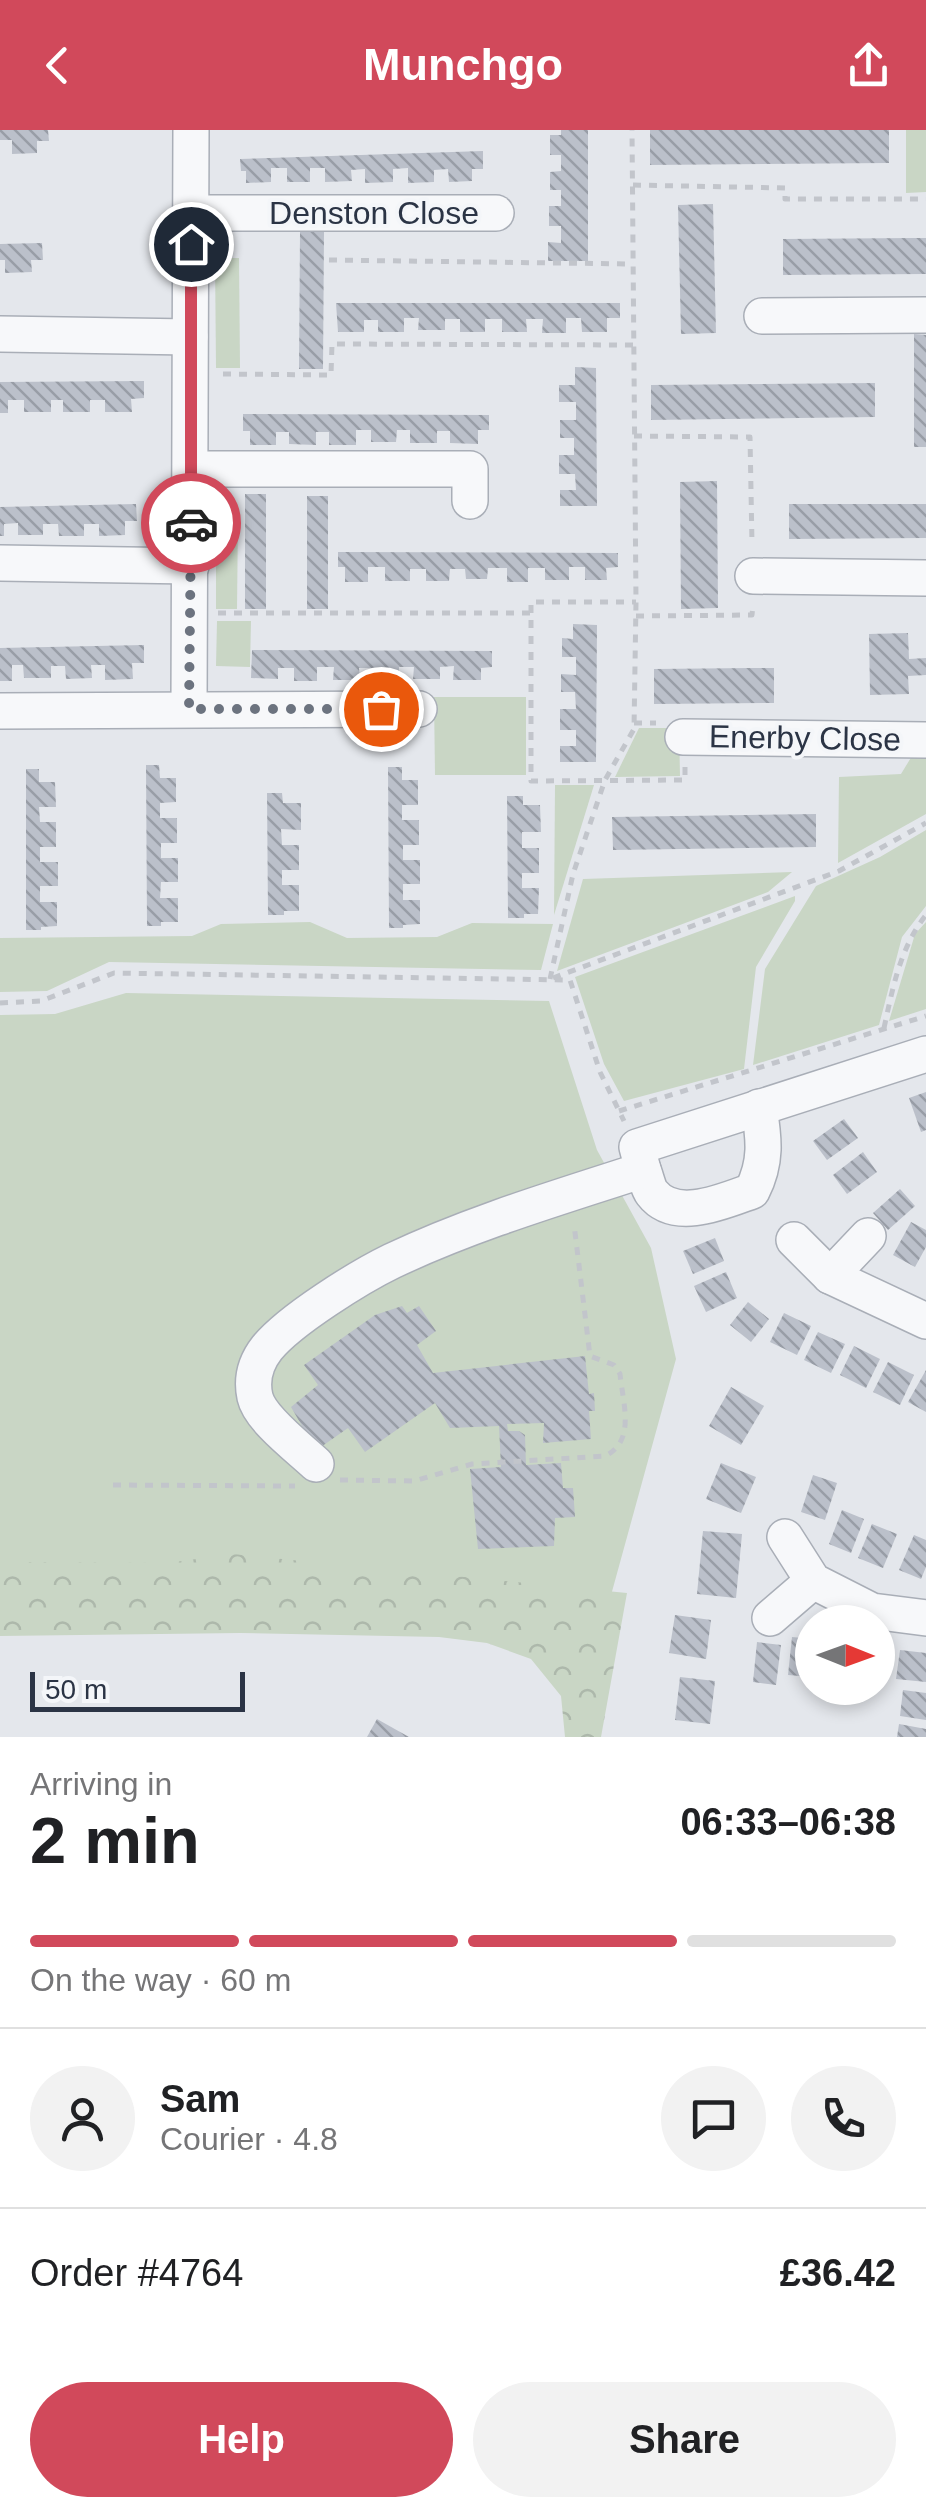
<!DOCTYPE html>
<html lang="en">
<head>
<meta charset="utf-8">
<style>
	:root { --surface:#fff; --page:#f2f2f2; --text:#202124; --muted:#757577; --line:#e0e0e0; --accent:#d1495b }
	body { margin:0; font-family:Arial,sans-serif; background:var(--page); color:var(--text); height:100vh; display:flex; flex-direction:column; font-size:38px; white-space:nowrap }
	* { box-sizing:border-box; margin:0 }
	p { font-size:32px; color:var(--muted) }
	.icon { flex:none; width:55px; height:55px; fill:none; stroke:currentColor; stroke-width:2; stroke-linecap:round; stroke-linejoin:round }
	.map { position:relative; height:1607px; overflow:hidden }
	.sheet { display:flex; flex-direction:column; background:var(--surface); flex:1 }
	.sheet>* { flex:none }
	.needle { width:65px; rotate:91deg }
	.tools { position:absolute; left:795px; top:1475px; display:grid; gap:20px }
	.tools a { display:grid; place-items:center; width:100px; height:100px; border-radius:50%; background:var(--surface); box-shadow:0 5px 15px #0003; font-size:50px }
	.scale { position:absolute; left:30px; bottom:25px; width:215px; box-sizing:border-box; padding-left:10px; border:5px solid #2b3445; border-top:0; font-size:28px; line-height:35px; white-space:nowrap; color:#2b3445; -webkit-text-stroke:8px #f4f6f9; paint-order:stroke }
	.pin { position:absolute; display:grid; place-items:center; width:85px; height:85px; color:#fff; margin:-42px; border:5px solid #fff; border-radius:50%; box-shadow:0 2px 10px #0007 }
	.courier { position:absolute; display:grid; place-items:center; width:100px; height:100px; margin:-50px; border:8px solid #d1495b; border-radius:50%; background:#fff; color:#222; box-shadow:0 2px 12px #0007 }
	.overview em { font-style:normal; font-weight:700 }
	.overview div { display:flex; flex-direction:column-reverse }
	.overview { display:flex; align-items:center; justify-content:space-between; height:170px; padding:0 30px }
	h1 { font-size:65px; font-weight:700; line-height:75px }
	.bar { display:grid; grid-template-columns:repeat(4,1fr); gap:15px 10px; align-content:center; height:120px; padding:0 30px }
	.bar i { height:12px; border-radius:8px; background:var(--line) }
	.bar .current { background:var(--accent) }
	.bar p { grid-column:span 4 }
	.line { display:flex; align-items:center; gap:25px; padding:0 30px; border-top:2px solid var(--line) }
	.line div { flex:1 }
	.round { display:grid; place-items:center; flex:none; width:105px; height:105px; border-radius:52px; background:var(--page) }
	.button { display:flex; gap:20px; margin-top:auto; padding:20px 30px }
	.button a { flex:1; height:115px; border-radius:60px; background:var(--accent); color:#fff; font-size:40px; font-weight:700; line-height:115px; text-align:center }
	.button a+a { background:var(--page); color:var(--text) }
	header { display:flex; justify-content:space-between; align-items:center; height:130px; padding:0 30px; background:var(--accent); color:#fff; font-size:45px; font-weight:700 }
	.map>svg:first-child { display:block }
	.grass { fill:#c9d6c5 }
	.forest { fill:url(#forest-crowns) }
	.building { fill:url(#building-back-hatch) }
	.lines { fill:none; stroke-linecap:round; stroke-linejoin:round }
	.minor-casing { stroke:#a9aeb7; stroke-width:38 }
	.path { stroke:#c2c5cb; stroke-width:5; stroke-dasharray:8 8; stroke-linecap:butt }
	.minor { stroke:#f7f8fa; stroke-width:35 }
	.done { stroke:#6c737f; stroke-width:10; stroke-dasharray:0 18 }
	.route { stroke:#d1495b; stroke-width:12 }
	.labels { text-anchor:middle; dominant-baseline:central; stroke-width:8; stroke-linejoin:round; paint-order:stroke }
	.street-label { font-size:32px; fill:#2b3445; stroke:#f4f6f9 }
</style>
</head>
<body>
<header><svg class="icon" aria-label="back" viewBox="0 0 24 24"><path d="M15 5l-7 7 7 7"/></svg>Munchgo<svg class="icon" aria-label="share" viewBox="0 0 24 24"><path d="M12 15V3M7 8l5-5 5 5M5 13v7h14v-7"/></svg></header>
<div class="map">
<svg width="926" height="1607" viewBox="0 0 926 1607">
	<defs>
		<pattern id="forest-crowns" width="20" height="18" patternUnits="userSpaceOnUse" patternTransform="scale(2.5)"><rect width="20" height="18" fill="#c9d6c5"/><path d="M2 6a3 3 0 1 1 6 0M12 15a3 3 0 1 1 6 0" fill="none" stroke="#adb8ab"/></pattern>
		<pattern id="building-back-hatch" width="6" height="6" patternUnits="userSpaceOnUse" patternTransform="scale(2.5)"><rect width="6" height="6" fill="#bbc0ca"/><path d="M-1 5l2 2M0 0l6 6M5-1l2 2" fill="none" stroke="#989da6"/></pattern>
	</defs>
	<rect width="100%" height="100%" fill="#e4e7ec"/>
	<g class="grass">
		<polygon points="906,0 926,0 926,62 906,63"/>
		<polygon points="215,128 239,128 240,238 216,238"/>
		<polygon points="216,388 238,388 237,479 216,479"/>
		<polygon points="217,491 251,491 250,537 216,536"/>
		<polygon points="434,567 526,567 526,645 435,645"/>
		<polygon points="639,598 679,598 680,646 615,647"/>
		<polygon points="915,621 926,621 926,684 838,733 839,647 901,644"/>
		<polygon points="555,655 594,655 554,785"/>
		<polygon points="926,700 926,776 902,807 879,895 753,935 765,839 816,756 880,727"/>
		<polygon points="792,742 768,762 557,841 583,749"/>
		<polygon points="795,766 795,771 756,837 744,939 624,971 604,934 575,847"/>
		<polygon points="310,792 347,808 437,807 472,793 553,794 541,840 109,832 47,861 0,862 0,808 192,806 221,794"/>
		<polygon points="926,792 926,879 889,891 915,804"/>
		<polygon points="126,863 549,871 597,1020 651,1118 676,1229 605,1487 0,1485 0,885 55,884"/>
	</g>
	<polygon class="forest" points="232,1424 627,1463 601,1607 565,1607 561,1566 531,1529 487,1513 439,1507 240,1503 0,1506 0,1432 168,1433"/>
	<g class="building">
		<polygon points="0,0 48,0 49,11 37,11 37,23 12,24 12,10 0,10"/>
		<polygon points="561,0 588,0 588,131 548,131 548,112 561,113 561,96 549,96 549,76 561,76 561,60 550,60 550,42 561,41 561,25 550,25 550,5 561,5"/>
		<polygon points="650,0 889,0 889,33 650,35"/>
		<polygon points="483,21 483,39 472,39 472,51 449,52 448,39 434,40 434,52 408,53 408,38 393,39 393,52 365,53 365,39 351,40 352,51 325,52 325,38 310,38 310,52 287,52 287,38 271,38 271,52 246,53 246,41 241,41 240,29"/>
		<polygon points="713,74 716,203 681,204 678,75"/>
		<polygon points="300,102 324,102 323,239 299,239"/>
		<polygon points="913,108 926,108 926,144 783,145 783,109"/>
		<polygon points="42,113 43,130 31,130 32,142 5,143 5,130 0,130 0,114"/>
		<polygon points="336,173 620,173 620,188 607,188 607,202 582,202 581,188 566,188 566,203 542,203 543,189 526,189 527,202 502,202 502,189 485,189 485,202 460,202 460,189 445,189 445,200 418,200 419,188 404,188 404,202 378,202 378,190 364,190 364,202 338,202"/>
		<polygon points="914,204 926,205 926,317 914,317"/>
		<polygon points="575,237 596,238 597,376 560,376 560,360 576,360 575,344 559,344 559,325 574,325 574,308 560,308 560,290 576,290 576,272 559,272 559,255 575,255"/>
		<polygon points="144,251 144,268 131,269 132,282 105,282 105,270 90,270 90,282 63,282 63,270 51,270 51,282 24,282 24,270 8,270 8,283 0,283 0,252"/>
		<polygon points="875,253 875,287 651,290 651,255"/>
		<polygon points="243,284 489,285 489,300 478,300 478,314 450,313 450,301 437,301 437,313 410,313 410,300 397,300 396,312 371,312 371,300 356,300 356,315 329,315 329,302 316,302 316,315 289,314 289,302 276,302 276,315 250,315 250,301 243,301"/>
		<polygon points="717,351 718,478 681,479 680,352"/>
		<rect x="245" y="364" width="21" height="115"/>
		<rect x="307" y="366" width="21" height="113"/>
		<polygon points="136,374 137,391 125,391 125,405 99,406 99,394 84,394 84,406 59,406 58,394 43,394 43,405 18,405 18,393 4,394 4,406 0,406 0,377"/>
		<polygon points="789,374 926,374 926,408 789,409"/>
		<polygon points="338,422 618,423 618,437 606,438 607,450 585,450 585,437 569,437 569,450 545,450 545,438 528,438 528,452 507,452 507,438 488,438 487,449 466,449 465,439 450,439 449,451 426,451 426,439 410,439 410,451 385,451 385,437 368,437 368,452 345,452 345,437 338,437"/>
		<polygon points="573,494 597,495 596,632 560,632 560,616 576,616 576,600 560,600 560,579 576,579 575,562 561,562 561,544 576,545 576,527 562,527 562,508 573,509"/>
		<polygon points="908,503 909,529 926,528 926,545 908,546 909,564 870,565 869,504"/>
		<polygon points="144,515 144,533 132,533 133,549 105,550 105,535 91,535 92,548 66,549 65,536 51,536 51,548 24,548 23,535 12,535 12,551 0,551 0,518"/>
		<polygon points="252,520 492,521 492,537 481,538 481,550 453,550 454,536 440,537 440,549 413,549 414,537 399,537 399,550 375,549 375,538 359,538 360,550 333,550 334,537 317,537 317,551 294,551 294,538 278,538 278,549 251,548"/>
		<polygon points="751,538 774,538 774,573 654,574 654,539"/>
		<polygon points="146,635 159,635 160,648 176,648 176,672 160,673 160,688 177,688 177,713 161,713 161,728 178,728 178,752 161,752 160,768 178,768 178,792 161,792 161,796 147,796"/>
		<polygon points="388,637 402,637 402,650 418,650 418,675 402,675 402,690 419,690 419,715 403,715 403,730 420,730 420,754 403,754 403,770 420,770 420,794 403,795 403,798 389,798"/>
		<polygon points="26,639 39,639 39,652 55,652 56,677 39,677 40,692 56,692 56,717 40,717 40,732 58,732 58,756 40,756 40,772 57,772 57,796 41,797 41,800 26,800"/>
		<polygon points="267,663 282,663 283,673 301,673 301,700 281,699 282,715 299,715 299,740 282,740 282,755 299,755 299,781 284,781 284,785 268,785"/>
		<polygon points="507,666 523,666 523,675 540,675 541,702 522,702 522,718 539,718 539,743 522,743 522,758 539,758 538,784 524,784 524,788 508,788"/>
		<polygon points="816,684 816,717 613,720 612,687"/>
		<polygon points="926,962 926,1000 921,1002 909,968"/>
		<polygon points="844,989 858,1008 827,1030 813,1011"/>
		<polygon points="863,1022 877,1042 847,1064 833,1045"/>
		<polygon points="900,1059 915,1076 888,1100 873,1083"/>
		<polygon points="911,1092 926,1100 926,1117 915,1137 893,1125"/>
		<polygon points="715,1108 724,1131 693,1144 683,1121"/>
		<polygon points="726,1142 737,1168 706,1182 694,1156"/>
		<polygon points="748,1172 769,1189 751,1212 730,1195"/>
		<polygon points="402,1176 407,1183 419,1176 436,1201 417,1215 433,1243 585,1226 589,1264 594,1263 595,1281 589,1281 591,1309 543,1313 544,1293 507,1294 508,1301 519,1301 525,1305 526,1335 561,1333 563,1358 573,1358 575,1387 555,1388 554,1416 478,1419 470,1339 501,1337 499,1296 450,1298 435,1273 365,1322 348,1298 318,1319 302,1296 291,1277 318,1255 304,1235 375,1185"/>
		<polygon points="784,1183 811,1196 797,1225 770,1212"/>
		<polygon points="818,1202 845,1214 831,1243 804,1230"/>
		<polygon points="854,1216 880,1229 866,1258 840,1245"/>
		<polygon points="888,1232 914,1245 900,1275 873,1262"/>
		<polygon points="926,1240 926,1282 908,1272"/>
		<polygon points="731,1257 764,1276 741,1315 709,1296"/>
		<polygon points="721,1333 756,1347 741,1383 706,1369"/>
		<polygon points="813,1345 837,1353 825,1390 801,1382"/>
		<polygon points="842,1380 864,1389 851,1423 829,1414"/>
		<polygon points="872,1394 897,1404 883,1438 858,1428"/>
		<polygon points="703,1401 742,1404 736,1468 697,1464"/>
		<polygon points="914,1405 926,1410 926,1437 921,1449 899,1440"/>
		<polygon points="675,1485 711,1490 706,1529 669,1523"/>
		<polygon points="792,1507 812,1509 812,1547 788,1545"/>
		<polygon points="757,1512 781,1515 776,1555 753,1552"/>
		<polygon points="900,1520 926,1523 926,1552 896,1549"/>
		<polygon points="680,1547 715,1551 710,1594 675,1590"/>
		<polygon points="903,1560 926,1563 926,1590 900,1586"/>
		<polygon points="377,1589 409,1607 367,1607"/>
		<polygon points="899,1594 926,1599 926,1607 897,1607"/>
	</g>
	<g class="lines">
		<g class="minor-casing">
			<g id="minor">
				<polyline points="192,83 496,83"/>
				<polyline points="762,186 926,185"/>
				<polyline points="0,204 190,207"/>
				<polyline points="191,339 470,339 470,371"/>
				<polyline points="0,433 191,436"/>
				<polyline points="753,446 926,448"/>
				<polyline points="189,579 191,0"/>
				<polyline points="0,581 419,579"/>
				<polyline points="683,607 926,610"/>
				<path d="M 643,1040 C 646,1047 648,1058 652,1063 C 675,1093 724,1071 752,1061 C 767,1032 764,1009 759,977"/>
				<polyline points="794,1110 830,1146 926,1191"/>
				<polyline points="830,1146 868,1106"/>
				<path d="M 316,1334 C 299,1318 260,1289 255,1267 C 251,1249 256,1232 267,1218 C 290,1190 359,1147 392,1131 C 472,1093 560,1067 643,1040 L 637,1017 L 926,924"/>
				<polyline points="785,1407 813,1451 872,1481 926,1488"/>
				<polyline points="770,1488 813,1451"/>
			</g>
		</g>
		<g class="path">
			<polyline points="633,55 785,58 785,69 926,69"/>
			<polyline points="329,130 633,134"/>
			<polyline points="223,244 331,245 332,214 634,215"/>
			<polyline points="634,306 750,307 752,414"/>
			<polyline points="218,483 531,483 531,651 685,650 685,637"/>
			<polyline points="531,483 531,472 636,472"/>
			<polyline points="636,486 752,485 753,475"/>
			<polyline points="634,593 656,593"/>
			<polyline points="553,848 839,741 926,693"/>
			<polyline points="550,849 573,744 605,650 634,599 636,472 632,0"/>
			<polyline points="0,873 41,871 114,843 570,850 600,942 624,991"/>
			<path d="M 884,898 C 893,857 900,818 926,785"/>
			<polyline points="619,981 926,886"/>
			<path d="M 340,1350 L 414,1351 L 472,1334 L 605,1326 C 636,1311 623,1274 620,1244 L 614,1235 L 590,1226 L 574,1094"/>
			<polyline points="113,1355 295,1356"/>
		</g>
		<use href="#minor" class="minor"/>
	</g>
	<g class="lines">
		<polyline class="done" points="191,393 189,579 381,579"/>
		<polyline class="route" points="191,393 191,114"/>
	</g>
	<g class="labels">
		<g class="street-label">
			<text x="374" y="83">Denston Close</text>
			<text transform="translate(805 608) rotate(1)">Enerby Close</text>
		</g>
	</g>
</svg>
<div class="tools">
<a><svg class="needle" viewBox="-14 -14 28 28"><path d="M0-13l5 13h-10z" fill="#e53935"/><path d="M0 13l5-13h-10z" fill="#757577"/></svg></a>
</div>
<div class="scale">50 m</div>
<div class="pin" style="left:381px;top:579px;background:#ea580c"><svg class="icon" aria-label="bag" viewBox="0 0 24 24"><path d="M5 8h14l-1 12H6zM9 8a3 3 0 0 1 6 0"/></svg></div>
<div class="pin" style="left:191px;top:114px;background:#1f2937"><svg class="icon" aria-label="home" viewBox="0 0 24 24"><path d="M3 11l9-7 9 7M6 9v11h12V9"/></svg></div>
<div class="courier" style="left:191px;top:393px"><svg class="icon" aria-label="car" viewBox="0 0 24 24"><path d="M5 17H2v-5l4-1 3-4h7l3 4 3 1v5h-3M9 17h6M6 11h13"/><circle cx="7" cy="17" r="2"/><circle cx="17" cy="17" r="2"/></svg></div>
</div>
<section class="sheet">
<div class="overview"><div><h1>2 min</h1><p>Arriving in</p></div><em>06:33–06:38</em></div>
<div class="bar"><i class="current"></i><i class="current"></i><i class="current"></i><i></i><p>On the way · 60 m</p></div>
<div class="line" style="height:180px"><a class="round"><svg class="icon" aria-label="person" viewBox="0 0 24 24"><circle cx="12" cy="8" r="4"/><path d="M4 21q1-7 8-7t8 7"/></svg></a><div><b>Sam</b><p>Courier · 4.8</p></div><a class="round"><svg class="icon" aria-label="chat" viewBox="0 0 24 24"><path d="M4 5h16v11H9l-5 4z"/></svg></a><a class="round"><svg class="icon" aria-label="phone" viewBox="0 0 24 24"><path d="M5 4h4l2 5-3 2q2 4 5 5l2-3 5 2v4C11 20 4 13 5 4z"/></svg></a></div>
<div class="line" style="height:130px"><div>Order #4764</div><b>£36.42</b></div>
<div class="button"><a>Help</a><a>Share</a></div>
</section>
</body>
</html>
